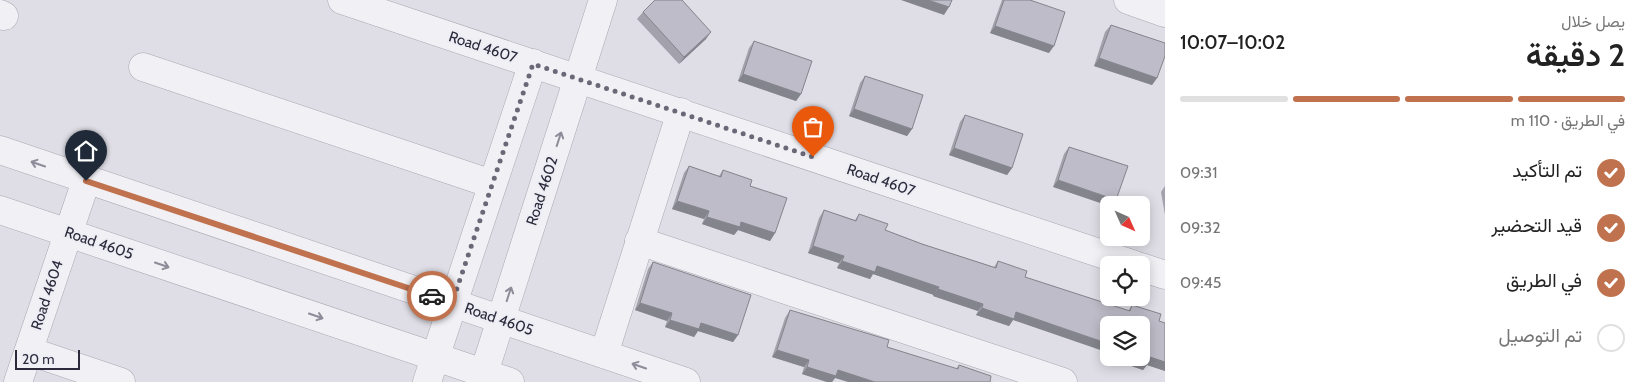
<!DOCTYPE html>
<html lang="ar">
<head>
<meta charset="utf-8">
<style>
	:root { --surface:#fff; --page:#f2f2f2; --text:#222; --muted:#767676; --line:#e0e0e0; --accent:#c0724e }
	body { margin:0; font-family:Cabin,Vazirmatn,sans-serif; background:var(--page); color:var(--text); direction:rtl; height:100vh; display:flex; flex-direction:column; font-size:19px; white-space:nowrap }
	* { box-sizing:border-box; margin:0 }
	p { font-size:16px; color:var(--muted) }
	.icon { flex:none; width:28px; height:28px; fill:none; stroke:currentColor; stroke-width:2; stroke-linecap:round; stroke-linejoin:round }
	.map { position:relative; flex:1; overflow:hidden; direction:ltr }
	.sheet { display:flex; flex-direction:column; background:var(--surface); width:475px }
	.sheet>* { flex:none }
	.needle { width:32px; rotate:135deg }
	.fabs { position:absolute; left:1100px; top:196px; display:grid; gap:10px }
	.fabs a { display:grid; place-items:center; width:50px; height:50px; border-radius:8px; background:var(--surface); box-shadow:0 2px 12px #0003; font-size:25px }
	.scale { position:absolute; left:15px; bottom:12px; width:65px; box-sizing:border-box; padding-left:5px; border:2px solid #2b293b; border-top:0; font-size:14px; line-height:18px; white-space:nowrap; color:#2b293b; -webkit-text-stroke:4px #ededf4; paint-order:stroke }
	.pin { position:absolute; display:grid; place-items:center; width:42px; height:42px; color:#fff; margin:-51px -21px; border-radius:50% 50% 50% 0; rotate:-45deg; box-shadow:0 0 5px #0007 }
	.pin .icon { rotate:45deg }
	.courier { position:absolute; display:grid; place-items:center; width:50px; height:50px; margin:-25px; border:4px solid #c0724e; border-radius:50%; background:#fff; color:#222; box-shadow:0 1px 6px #0007 }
	.overview em { font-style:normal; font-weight:600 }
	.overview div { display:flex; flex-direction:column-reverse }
	.overview { display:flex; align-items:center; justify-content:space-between; height:85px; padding:0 15px }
	h1 { font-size:32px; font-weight:600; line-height:38px }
	.bar { display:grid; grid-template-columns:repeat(4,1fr); gap:8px 5px; align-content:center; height:60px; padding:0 15px }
	.bar i { height:6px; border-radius:4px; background:var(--line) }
	.bar .active { background:var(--accent) }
	.bar p { grid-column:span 4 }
	ol { padding:0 15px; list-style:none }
	li { display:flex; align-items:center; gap:15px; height:55px }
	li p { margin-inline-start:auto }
	li .icon { padding:5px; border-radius:50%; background:var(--accent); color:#fff; stroke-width:4 }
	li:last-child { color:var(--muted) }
	li i { width:28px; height:28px; border:2px solid var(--line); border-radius:50% }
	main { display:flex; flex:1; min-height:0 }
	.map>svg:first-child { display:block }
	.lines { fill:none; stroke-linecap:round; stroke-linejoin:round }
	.minor-casing { stroke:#a9a8b3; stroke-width:29 }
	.minor { stroke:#f1f0f5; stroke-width:28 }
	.wall { fill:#a3a2ac }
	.shaded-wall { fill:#84848c }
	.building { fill:#bdbcc8; stroke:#84848c }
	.oneway { stroke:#8e8c98 }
	.done { stroke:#6a6877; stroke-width:5; stroke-dasharray:0 9 }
	.route { stroke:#c0724e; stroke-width:6 }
	.labels { text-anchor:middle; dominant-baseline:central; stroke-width:4; stroke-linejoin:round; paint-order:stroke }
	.street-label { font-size:15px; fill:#2b293b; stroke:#ededf4 }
</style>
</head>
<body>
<main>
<section class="sheet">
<div class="overview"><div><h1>2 دقيقة</h1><p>يصل خلال</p></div><em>10:02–10:07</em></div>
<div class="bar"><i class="active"></i><i class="active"></i><i class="active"></i><i></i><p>في الطريق · 110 m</p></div>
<ol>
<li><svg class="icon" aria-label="check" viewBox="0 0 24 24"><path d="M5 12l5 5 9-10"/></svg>تم التأكيد<p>09:31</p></li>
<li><svg class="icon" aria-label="check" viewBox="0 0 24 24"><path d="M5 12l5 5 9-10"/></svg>قيد التحضير<p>09:32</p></li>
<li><svg class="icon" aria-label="check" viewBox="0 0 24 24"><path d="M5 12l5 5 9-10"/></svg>في الطريق<p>09:45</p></li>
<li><i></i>تم التوصيل</li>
</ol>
</section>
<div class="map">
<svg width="1165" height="382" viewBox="0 0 1165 382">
	<rect width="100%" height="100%" fill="#dfdee6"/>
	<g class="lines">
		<g class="minor-casing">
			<g id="minor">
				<polyline points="342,0 1135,265"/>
				<polyline points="1128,0 1165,13"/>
				<polyline points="0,14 4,16"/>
				<polyline points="143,67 492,184"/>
				<polyline points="0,150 686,382"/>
				<polyline points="0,210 510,382"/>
				<polyline points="639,241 1063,382"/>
				<polyline points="1141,267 1165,275"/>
				<polyline points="29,351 121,382"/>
				<polyline points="604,354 681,112"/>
				<polyline points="18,382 86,181"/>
				<polyline points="427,382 533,63"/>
				<polyline points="481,382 603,0"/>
			</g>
		</g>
		<use href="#minor" class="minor"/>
	</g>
	<g class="wall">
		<polygon points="1002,0 1030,0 1049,53 990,33"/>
		<polygon points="643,12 706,39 679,64 637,19"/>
		<polygon points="1111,25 1157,78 1152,85 1094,66 1105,32"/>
		<polygon points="754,41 801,94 796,101 738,81 749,48"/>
		<polygon points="865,76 912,129 907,136 849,116 860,83"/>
		<polygon points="965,115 1012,168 1007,175 949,155 960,122"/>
		<polygon points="1069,147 1128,166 1053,187 1064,154"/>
		<polygon points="689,166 719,176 723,170 750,186 775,233 770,241 738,230 734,235 702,224 704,219 672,209 684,173"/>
		<polygon points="1165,186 1165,215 1161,192"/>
		<polygon points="824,210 855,220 859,214 885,230 922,244 994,267 998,261 1025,277 1128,311 1132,305 1159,321 1165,323 1165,371 1147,365 1143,370 1111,359 1111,358 1141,358 1141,325 1013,320 1009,326 976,315 978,311 933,296 934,295 873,274 870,279 837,268 839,263 808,253 819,218"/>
		<polygon points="653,262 738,335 733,342 698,331 694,337 665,327 667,321 635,310 648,269"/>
		<polygon points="790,310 887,347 956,369 959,365 991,376 835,378 832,382 827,382 802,374 804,367 772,357 785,318"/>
	</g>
	<g class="shaded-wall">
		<polygon points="901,0 928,0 949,7 944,15"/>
		<polygon points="995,26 1054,46 1049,53 990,33"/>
		<polygon points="711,32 706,39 679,64 684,57"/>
		<polygon points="1099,58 1157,78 1152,85 1094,66"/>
		<polygon points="743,74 801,94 796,101 738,81"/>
		<polygon points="854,109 912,129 907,136 849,116"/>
		<polygon points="954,148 1012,168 1007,175 949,155"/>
		<polygon points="1058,180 1116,200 1112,205 1109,205 1109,206 1053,187"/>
		<polygon points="677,201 709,211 704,219 672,209"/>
		<polygon points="707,217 741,222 775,233 770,241 738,230 734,235 702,224"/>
		<polygon points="813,246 844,256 839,263 808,253"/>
		<polygon points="842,261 877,266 939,287 934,295 873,274 870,279 837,268"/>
		<polygon points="938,289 983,304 978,311 933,296"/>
		<polygon points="640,303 672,313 667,321 635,310"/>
		<polygon points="982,308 1016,312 1109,344 1109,353 1013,320 1009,326 976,315"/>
		<polygon points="670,320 701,323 738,335 733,342 698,331 694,337 665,327"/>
		<polygon points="777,350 809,360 804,367 772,357"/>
		<polygon points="1150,357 1165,362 1165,371 1147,365 1143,370 1111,359 1112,358"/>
		<polygon points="807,367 838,370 875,382 848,382 835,378 832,382 827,382 802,374"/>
	</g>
	<g class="building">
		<polygon points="655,0 682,0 711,32 684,57 643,12"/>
		<polygon points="928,0 952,0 949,7"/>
		<polygon points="1004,0 1030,0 1065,12 1054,46 995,26"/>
		<polygon points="1111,25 1165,43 1165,56 1157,78 1099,58"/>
		<polygon points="754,41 812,61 801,94 743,74"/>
		<polygon points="865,76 923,95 912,129 854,109"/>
		<polygon points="965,115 1023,134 1012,168 954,148"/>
		<polygon points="1069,147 1128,166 1116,200 1058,180"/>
		<polygon points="689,166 721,177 723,170 752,180 750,186 787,198 775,233 741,222 740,227 707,217 709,211 677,201"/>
		<polygon points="824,210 856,221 859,214 888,224 885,230 922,244 996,268 998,261 1027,271 1025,277 1130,311 1132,305 1161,314 1159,321 1165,323 1165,362 1150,357 1148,362 1134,358 1141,358 1141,325 1109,325 1109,344 1016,312 1014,319 982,308 983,304 938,289 939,287 877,266 875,272 842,261 844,256 813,246"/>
		<polygon points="653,262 751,295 738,335 701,323 699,329 670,320 672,313 640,303"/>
		<polygon points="790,310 889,340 887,347 958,369 959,365 991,376 990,382 875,382 838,370 836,376 807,367 809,360 777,350"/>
	</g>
	<defs><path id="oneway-shaft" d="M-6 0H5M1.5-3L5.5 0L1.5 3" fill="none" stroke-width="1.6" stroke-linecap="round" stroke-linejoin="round" transform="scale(1.25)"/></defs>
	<g class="oneway">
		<use href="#oneway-shaft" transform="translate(559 139) rotate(-72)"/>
		<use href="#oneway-shaft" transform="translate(38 164) rotate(-161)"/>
		<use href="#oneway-shaft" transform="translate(162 265) rotate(19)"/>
		<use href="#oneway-shaft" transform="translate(509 294) rotate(-72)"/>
		<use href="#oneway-shaft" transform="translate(316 316) rotate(19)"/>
		<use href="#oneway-shaft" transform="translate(639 366) rotate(-161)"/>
	</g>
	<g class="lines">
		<polyline class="done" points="432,296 452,303 533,64 813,157"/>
		<polyline class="route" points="86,181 432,296"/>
	</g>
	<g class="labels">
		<g class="street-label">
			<text transform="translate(483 47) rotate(18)">Road 4607</text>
			<text transform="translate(881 180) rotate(19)">Road 4607</text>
			<text transform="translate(542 191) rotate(-72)">Road 4602</text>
			<text transform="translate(99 243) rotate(19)">Road 4605</text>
			<text transform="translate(47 295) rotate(-72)">Road 4604</text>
			<text transform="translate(499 319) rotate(19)">Road 4605</text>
		</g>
	</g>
</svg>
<div class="fabs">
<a><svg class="needle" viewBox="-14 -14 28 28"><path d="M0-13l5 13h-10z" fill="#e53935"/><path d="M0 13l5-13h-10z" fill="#767676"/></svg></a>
<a><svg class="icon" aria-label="locate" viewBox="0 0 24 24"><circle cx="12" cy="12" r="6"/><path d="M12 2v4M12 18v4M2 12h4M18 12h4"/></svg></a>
<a><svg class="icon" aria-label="layers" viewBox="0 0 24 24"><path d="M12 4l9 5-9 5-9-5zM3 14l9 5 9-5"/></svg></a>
</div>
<div class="scale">20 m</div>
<div class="pin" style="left:813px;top:157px;background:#ea580c"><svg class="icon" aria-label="bag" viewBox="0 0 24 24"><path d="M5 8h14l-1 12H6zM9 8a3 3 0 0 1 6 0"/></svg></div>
<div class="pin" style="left:86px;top:181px;background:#1f2937"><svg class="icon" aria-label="home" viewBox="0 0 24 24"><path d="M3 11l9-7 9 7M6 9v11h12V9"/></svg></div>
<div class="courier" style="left:432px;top:296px"><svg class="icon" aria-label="car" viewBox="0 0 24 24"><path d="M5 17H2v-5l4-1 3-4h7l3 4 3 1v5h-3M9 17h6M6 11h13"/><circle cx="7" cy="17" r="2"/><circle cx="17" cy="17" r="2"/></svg></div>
</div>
</main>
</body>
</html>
